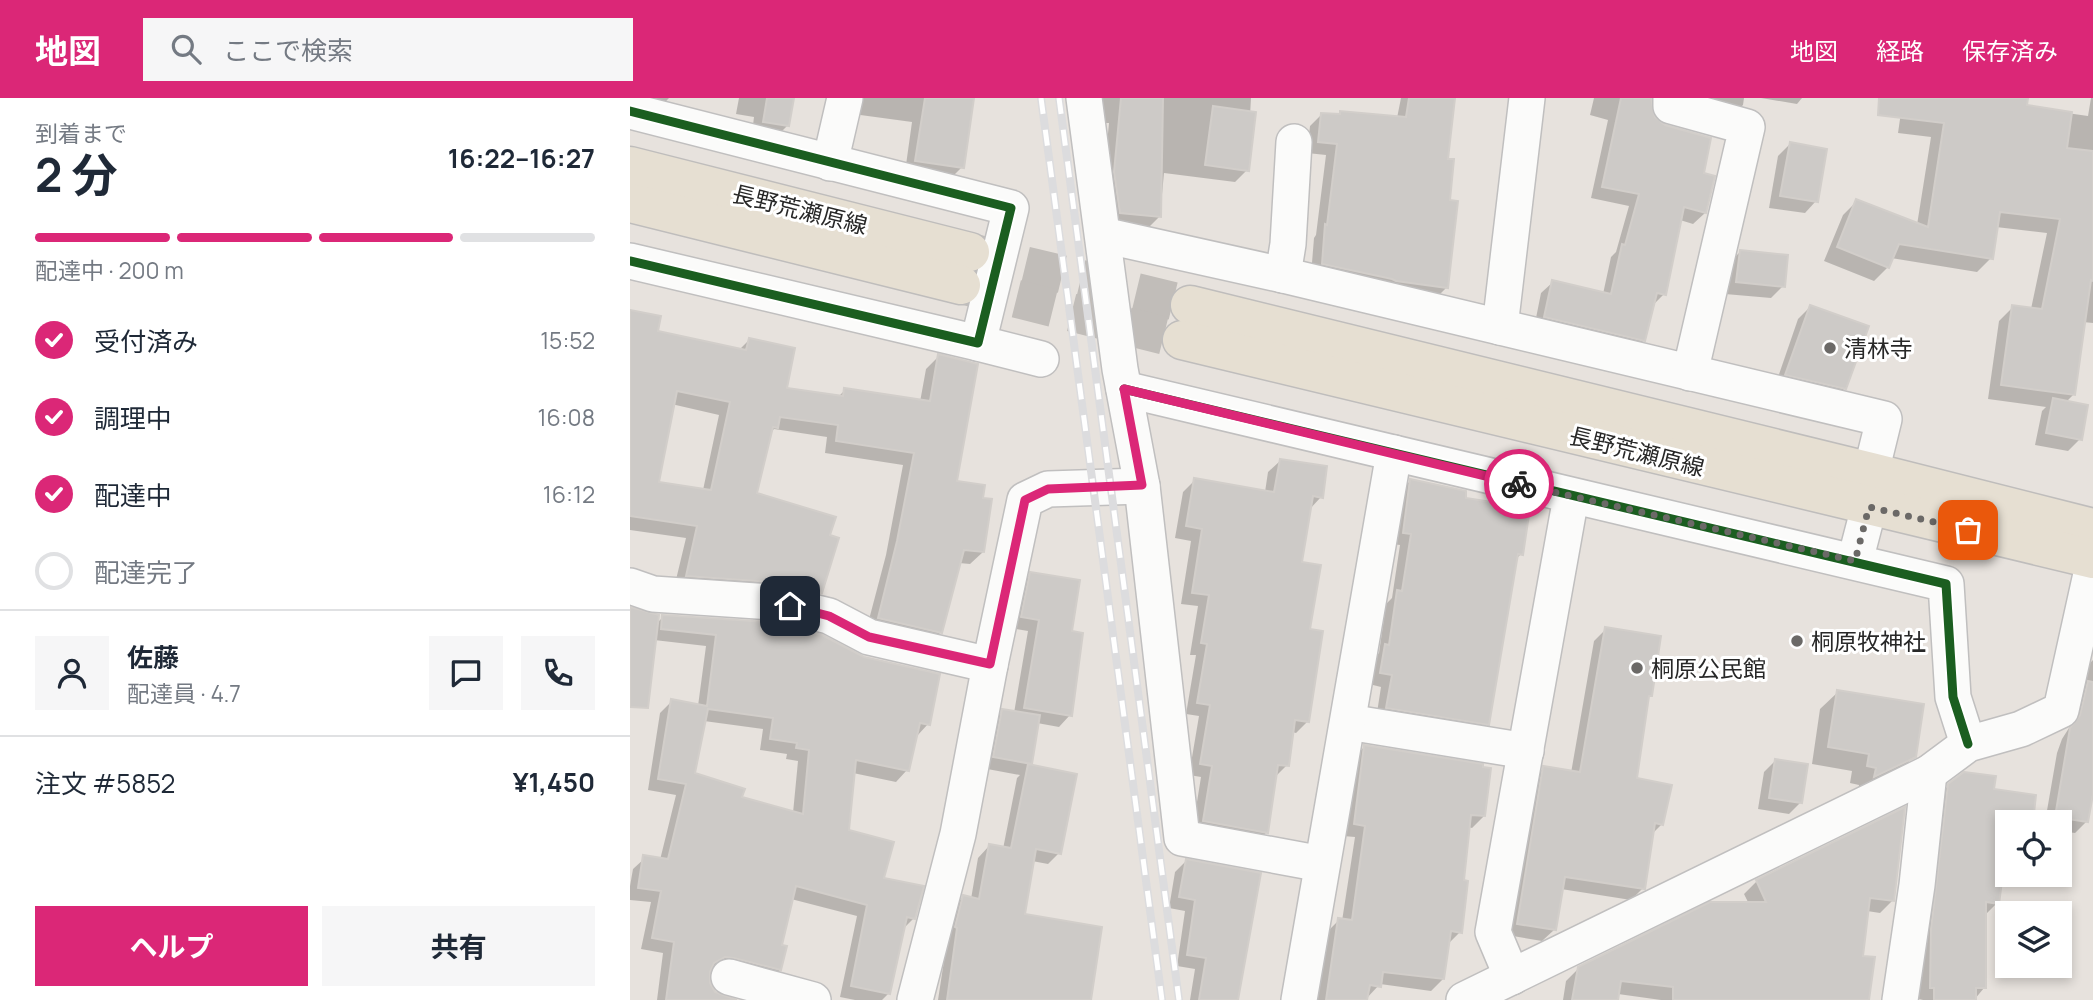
<!DOCTYPE html>
<html lang="ja">
<head>
<meta charset="utf-8">
<style>
	:root { --surface:#fff; --page:#f6f6f7; --text:#1f2937; --muted:#747a83; --line:#e0e1e3; --accent:#db2777 }
	body { margin:0; font-family:Manrope,"Noto Sans JP",sans-serif; background:var(--page); color:var(--text); height:100vh; display:flex; flex-direction:column; font-size:26px; white-space:nowrap }
	* { box-sizing:border-box; margin:0 }
	p { font-size:23px; color:var(--muted) }
	.icon { flex:none; width:38px; height:38px; fill:none; stroke:currentColor; stroke-width:2; stroke-linecap:round; stroke-linejoin:round }
	.map { position:relative; flex:1; overflow:hidden }
	.details { display:flex; flex-direction:column; background:var(--surface); width:630px }
	.details>* { flex:none }
	.controls { position:absolute; left:1365px; top:712px; display:grid; gap:14px }
	.controls a { display:grid; place-items:center; width:77px; height:77px; border-radius:0px; background:var(--surface); box-shadow:0 4px 10px #0003; font-size:35px }
	.pin { position:absolute; display:grid; place-items:center; width:60px; height:60px; color:#fff; margin:-30px; border-radius:14px; box-shadow:0 4px 10px #0006 }
	.courier { position:absolute; display:grid; place-items:center; width:70px; height:70px; margin:-35px; border:5px solid #db2777; border-radius:50%; background:#fff; color:#222; box-shadow:0 2px 9px #0007 }
	.summary em { font-style:normal; font-weight:700 }
	.summary div { display:flex; flex-direction:column-reverse }
	.summary { display:flex; align-items:center; justify-content:space-between; height:119px; padding:0 35px }
	h1 { font-size:46px; font-weight:700; line-height:52px }
	.bar { display:grid; grid-template-columns:repeat(4,1fr); gap:10px 7px; align-content:center; height:84px; padding:0 35px }
	.bar i { height:9px; border-radius:5px; background:var(--line) }
	.bar .current { background:var(--accent) }
	.bar p { grid-column:span 4 }
	.line { display:flex; align-items:center; gap:18px; padding:0 35px; border-top:2px solid var(--line) }
	.line div { flex:1 }
	.round { display:grid; place-items:center; flex:none; width:74px; height:74px; border-radius:0px; background:var(--page) }
	ol { padding:0 35px; list-style:none }
	li { display:flex; align-items:center; gap:21px; height:77px }
	li p { margin-inline-start:auto }
	li .icon { padding:7px; border-radius:50%; background:var(--accent); color:#fff; stroke-width:4 }
	li:last-child { color:var(--muted) }
	li i { width:38px; height:38px; border:4px solid var(--line); border-radius:50% }
	.action { display:flex; gap:14px; margin-top:auto; padding:14px 35px }
	.action a { flex:1; height:80px; border-radius:0px; background:var(--accent); color:#fff; font-size:28px; font-weight:700; line-height:80px; text-align:center }
	.action a+a { background:var(--page); color:var(--text) }
	header { display:flex; align-items:center; gap:42px; box-sizing:border-box; height:98px; padding:0 35px; background:var(--accent); color:#fff }
	header strong { font-size:33px }
	nav { display:flex; gap:38px; margin-inline-start:auto; font-size:24px }
	.search { width:490px; height:63px; background:var(--page); display:flex; align-items:center; gap:18px; box-sizing:border-box; padding:0 24px; border-radius:0px; color:var(--muted); font-size:26px }
	main { display:flex; flex:1; min-height:0 }
	.map>svg:first-child { display:block }
	.shadow { fill:#0003; fill-rule:evenodd }
	.building { fill:#cdcac7; stroke:#d2ceca; stroke-width:2; fill-rule:evenodd }
	.lines { fill:none; stroke-linecap:round; stroke-linejoin:round }
	.primary-tunnel { stroke:#c1bdb9; stroke-width:38; stroke-dasharray:38 19; stroke-linecap:butt }
	.street-casing { stroke:#c0bfbf; stroke-width:38 }
	.primary-casing { stroke:#bfbdbc; stroke-width:41 }
	.street { stroke:#fbfbfa; stroke-width:35 }
	.primary { stroke:#e6dfd2; stroke-width:38 }
	.rail-casing { stroke:#dcdcde; stroke-width:8 }
	.rail { stroke:#fff; stroke-width:5; stroke-dasharray:16; stroke-linecap:butt }
	.cycleway-casing { stroke:#fff; stroke-width:13 }
	.cycleway { stroke:#1b5e20; stroke-width:9 }
	.done { stroke:#6b6967; stroke-width:7; stroke-dasharray:0 12.6 }
	.route { stroke:#db2777; stroke-width:9 }
	.poi-dot { fill:#6b6967; stroke:#fff; stroke-width:2.5 }
	.labels { text-anchor:middle; dominant-baseline:central; stroke-width:6; stroke-linejoin:round; paint-order:stroke }
	.street-label { font-size:23px; fill:#282828; stroke:#fff }
	.poi-label { font-size:23px; fill:#282828; stroke:#fff; text-anchor:start }
</style>
</head>
<body>
<header>
<strong>地図</strong>
<div class="search"><svg class="icon" aria-label="search" viewBox="0 0 24 24"><circle cx="10" cy="10" r="6"/><path d="M15 15l6 6"/></svg>ここで検索</div>
<nav><a>地図</a><a>経路</a><a>保存済み</a></nav>
</header>
<main>
<section class="details">
<div class="summary"><div><h1>2 分</h1><p>到着まで</p></div><em>16:22–16:27</em></div>
<div class="bar"><i class="current"></i><i class="current"></i><i class="current"></i><i></i><p>配達中 · 200 m</p></div>
<ol>
<li><svg class="icon" aria-label="check" viewBox="0 0 24 24"><path d="M5 12l5 5 9-10"/></svg>受付済み<p>15:52</p></li>
<li><svg class="icon" aria-label="check" viewBox="0 0 24 24"><path d="M5 12l5 5 9-10"/></svg>調理中<p>16:08</p></li>
<li><svg class="icon" aria-label="check" viewBox="0 0 24 24"><path d="M5 12l5 5 9-10"/></svg>配達中<p>16:12</p></li>
<li><i></i>配達完了</li>
</ol>
<div class="line" style="height:126px"><a class="round"><svg class="icon" aria-label="person" viewBox="0 0 24 24"><circle cx="12" cy="8" r="4"/><path d="M4 21q1-7 8-7t8 7"/></svg></a><div><b>佐藤</b><p>配達員 · 4.7</p></div><a class="round"><svg class="icon" aria-label="chat" viewBox="0 0 24 24"><path d="M4 5h16v11H9l-5 4z"/></svg></a><a class="round"><svg class="icon" aria-label="phone" viewBox="0 0 24 24"><path d="M5 4h4l2 5-3 2q2 4 5 5l2-3 5 2v4C11 20 4 13 5 4z"/></svg></a></div>
<div class="line" style="height:91px"><div>注文 #5852</div><b>¥1,450</b></div>
<div class="action"><a>ヘルプ</a><a>共有</a></div>
</section>
<div class="map">
<svg width="1463" height="902" viewBox="0 0 1463 902">
	<rect width="100%" height="100%" fill="#e7e2dd"/>
	<g class="shadow">
		<polygon points="0,0 39,0 23,17"/>
		<polygon points="109,0 162,0 158,27 146,39 122,35 124,19 106,16"/>
		<polygon points="219,0 342,0 332,69 320,81 275,74 282,24 223,16"/>
		<polygon points="466,0 621,0 617,72 605,84 534,75 530,118 518,130 478,126 473,87 479,25 466,25"/>
		<polygon points="771,0 823,0 816,62 818,104 817,189 805,201 681,177 684,140 686,137 696,57 677,55 680,28 692,16 708,18 711,15 767,20"/>
		<polygon points="964,0 1020,0 1024,22 1072,76 1075,115 1063,126 1050,122 1034,196 1023,207 1014,242 1002,254 904,230 911,195 923,184 973,196 981,159 986,154 999,108 961,100 978,22 960,17"/>
		<polygon points="1045,0 1114,0 1113,7 1101,18"/>
		<polygon points="1131,0 1172,0 1167,6"/>
		<polygon points="1273,0 1396,0 1395,9 1458,18 1461,0 1463,0 1463,225 1453,224 1443,297 1436,304 1450,341 1438,353 1405,347 1412,313 1416,309 1358,301 1369,223 1383,209 1401,211 1417,135 1366,129 1361,160 1347,174 1261,160 1258,169 1244,183 1194,163 1213,117 1227,103 1287,127 1301,39 1268,35"/>
		<polygon points="1160,46 1186,103 1175,115 1139,110 1148,58"/>
		<polygon points="1110,154 1153,188 1141,200 1095,196 1098,166"/>
		<polygon points="1180,209 1215,290 1203,302 1145,288 1168,221"/>
		<polygon points="0,213 26,234 109,252 119,242 155,291 208,299 215,292 290,304 296,271 309,258 325,385 353,454 340,466 329,465 311,534 298,547 236,533 256,457 273,367 195,355 197,339 144,331 139,337 125,396 207,441 190,495 177,507 44,490 56,440 0,432 0,329 27,386 73,392 89,317 37,305 0,301"/>
		<polygon points="650,363 691,399 679,412 670,465 678,533 678,623 666,635 662,634 657,667 644,680 636,735 624,746 562,735 571,679 559,677 569,618 556,616 566,557 560,557 568,508 551,506 561,443 545,440 553,394 565,382 635,394 638,374"/>
		<polygon points="780,383 834,401 891,456 885,462 857,626 845,638 746,621 751,589 739,586 744,560 749,555 756,506 762,500 770,447 762,446 769,395"/>
		<polygon points="401,476 440,534 440,617 429,629 407,625 400,665 397,668 445,678 429,755 418,766 402,763 393,817 458,902 308,902 322,810 333,799 341,801 348,760 359,748 373,751 387,680 390,677 352,670 361,625 373,613 384,615 398,533 380,530 389,488"/>
		<path d="M 0,510 L 26,526 L 33,519 L 138,526 L 298,626 L 287,638 L 277,672 L 266,684 L 223,675 L 217,734 L 284,820 L 273,831 L 259,895 L 252,902 L 225,902 L 210,899 L 227,818 L 161,801 L 150,848 L 150,872 L 138,883 L 92,870 L 82,870 L 79,872 L 78,884 L 83,894 L 100,902 L 27,902 L 33,855 L 11,851 L 21,804 L 0,802 L 0,788 L 3,771 L 15,760 L 30,762 L 46,697 L 18,692 L 30,615 L 42,603 L 68,608 L 76,548 L 24,542 L 0,598 ZM 74,623 L 133,631 L 130,652 L 157,656 L 156,661 L 168,663 L 163,715 L 110,701 L 63,676 Z"/>
		<polygon points="976,531 1021,597 1017,601 1005,681 1032,726 1022,736 1013,790 1001,802 931,791 924,832 912,843 877,837 902,682 914,670 941,675 964,543"/>
		<polygon points="1463,562 1463,698 1461,698 1457,723 1445,735 1430,733 1430,724 1415,724 1427,655 1432,641 1439,630 1455,570"/>
		<polygon points="1208,594 1284,658 1267,676 1228,695 1229,687 1220,685 1222,673 1182,666 1190,611"/>
		<polygon points="734,649 854,718 842,730 838,729 830,834 817,847 813,881 801,893 750,886 735,902 682,902 688,896 697,834 709,822 712,823 725,739 713,738 723,661"/>
		<polygon points="1146,662 1171,704 1159,716 1128,711 1134,674"/>
		<polygon points="1319,687 1404,699 1401,724 1377,724 1377,753 1374,752 1367,805 1354,818 1354,890 1344,902 1293,902 1289,901 1290,844 1307,700"/>
		<polygon points="1273,712 1263,802 1250,815 1237,813 1232,859 1238,902 1031,902 988,896 987,902 933,902 936,883 949,870 1119,806 1114,796 1127,783"/>
		<polygon points="556,763 606,902 560,902 565,871 547,868 555,813 539,810 545,774"/>
	</g>
	<g class="building">
		<polygon points="137,0 164,0 159,28 133,24"/>
		<polygon points="295,0 344,0 334,70 285,63"/>
		<polygon points="491,0 533,0 531,119 490,115 484,74"/>
		<polygon points="779,0 825,0 818,61 824,61 820,102 828,103 818,190 766,183 762,181 692,166 695,126 697,127 707,46 688,44 691,15 710,16 710,13 776,19"/>
		<polygon points="991,0 1021,0 1025,19 1035,27 1081,40 1074,75 1085,78 1076,115 1054,109 1036,197 1027,195 1015,243 914,219 922,182 981,196 992,146 995,147 1009,96 972,89"/>
		<polygon points="1249,0 1398,0 1397,7 1442,14 1437,50 1463,53 1463,183 1461,182 1445,297 1371,287 1382,207 1412,211 1430,121 1370,114 1363,161 1269,146 1259,170 1207,149 1226,101 1298,129 1314,25 1248,17"/>
		<polygon points="583,8 626,14 619,73 575,67"/>
		<polygon points="1160,44 1197,51 1188,104 1150,98"/>
		<polygon points="1110,152 1158,157 1155,189 1106,184"/>
		<polygon points="1180,207 1239,228 1216,291 1155,277"/>
		<path d="M 0,212 L 31,218 L 28,233 L 116,252 L 119,240 L 165,250 L 157,290 L 213,298 L 214,290 L 300,303 L 308,256 L 348,266 L 327,383 L 355,387 L 353,400 L 362,401 L 354,454 L 334,452 L 312,535 L 248,520 L 267,443 L 284,355 L 206,343 L 208,327 L 150,319 L 148,330 L 143,329 L 127,395 L 206,419 L 200,437 L 209,440 L 192,495 L 143,484 L 56,478 L 67,428 L 0,418 ZM 47,293 L 100,304 L 81,392 L 29,384 Z"/>
		<polygon points="1423,300 1458,307 1452,342 1416,335"/>
		<polygon points="650,361 697,368 693,400 683,398 672,464 691,467 680,531 693,533 679,624 665,622 659,668 648,667 638,735 573,723 582,668 570,666 580,607 567,605 577,546 571,545 579,497 562,495 572,431 556,428 564,380 644,394"/>
		<polygon points="780,381 836,393 836,400 900,410 893,457 888,456 859,627 756,610 762,577 750,575 755,546 759,547 767,492 772,493 781,436 773,435"/>
		<polygon points="400,474 450,482 442,533 453,535 442,618 394,610 409,522 391,519"/>
		<polygon points="0,509 29,517 18,610 0,609"/>
		<path d="M 32,517 L 138,524 L 192,537 L 234,559 L 310,576 L 300,627 L 290,625 L 279,673 L 226,662 L 219,732 L 264,744 L 254,780 L 294,788 L 285,821 L 277,819 L 260,896 L 221,888 L 237,807 L 166,788 L 152,847 L 157,848 L 151,872 L 104,860 L 95,859 L 84,865 L 80,874 L 80,885 L 85,894 L 107,902 L 36,902 L 44,844 L 22,840 L 31,793 L 8,790 L 13,757 L 38,761 L 56,686 L 28,681 L 41,601 L 77,608 L 86,537 L 31,531 ZM 78,611 L 143,620 L 140,641 L 167,645 L 166,650 L 179,652 L 173,716 L 112,699 L 115,691 L 65,675 Z"/>
		<polygon points="975,529 1031,538 1022,598 1019,598 1007,680 1042,687 1033,727 1025,725 1015,791 935,779 926,832 887,826 913,668 950,674"/>
		<polygon points="1458,583 1463,584 1463,696 1458,724 1425,719 1440,630 1450,617"/>
		<polygon points="1207,592 1294,606 1286,659 1244,679 1246,670 1237,668 1239,656 1198,649"/>
		<polygon points="372,611 410,617 402,666 363,659"/>
		<polygon points="734,647 853,666 853,669 861,670 855,718 841,717 834,782 838,783 832,835 821,833 814,881 753,874 751,889 740,887 737,902 696,902 708,820 722,822 735,728 724,726"/>
		<polygon points="1145,661 1178,666 1172,705 1139,700"/>
		<polygon points="398,666 447,676 431,756 406,751 395,816 472,829 461,902 317,902 327,830 325,829 333,797 349,801 359,746 381,750"/>
		<polygon points="1334,674 1366,678 1364,691 1406,697 1403,724 1377,724 1377,745 1369,806 1356,804 1356,890 1346,890 1346,902 1304,902 1304,890 1300,890 1301,831 1318,686"/>
		<polygon points="1275,709 1264,803 1240,800 1233,858 1245,859 1239,902 1043,902 1043,889 991,883 988,902 942,902 948,869 1080,804 1136,804 1126,782"/>
		<polygon points="556,761 631,775 608,902 569,902 576,860 557,857 565,802 549,799"/>
	</g>
	<g class="lines">
		<g class="primary-tunnel">
			<polyline points="340,154 560,207"/>
			<polyline points="331,187 552,242"/>
		</g>
		<g class="street-casing">
			<g id="street">
				<polyline points="454,0 490,271 512,388 552,740 692,766"/>
				<polyline points="1041,0 1041,8 1117,29 1060,275"/>
				<polyline points="0,13 381,110 348,245 0,163"/>
				<polyline points="200,65 215,0"/>
				<polyline points="473,137 653,177 1254,321 1241,374"/>
				<polyline points="653,177 658,146 664,44"/>
				<polyline points="870,229 897,0"/>
				<polyline points="348,245 411,261"/>
				<polyline points="494,291 1316,486 1323,599 1338,646"/>
				<polyline points="1225,463 1239,409"/>
				<polyline points="0,488 23,496 141,504 199,518 239,539 360,567"/>
				<polyline points="718,624 896,653"/>
				<polyline points="99,879 183,902"/>
				<polyline points="882,879 863,834 941,399"/>
				<polyline points="285,902 328,736 360,567 395,402 418,391 512,388"/>
				<polyline points="669,902 764,355"/>
				<polyline points="834,902 1299,675 1338,646 1391,631 1431,612 1463,467"/>
				<polyline points="1270,902 1287,787 1299,675"/>
			</g>
		</g>
		<g class="primary-casing">
			<g id="primary">
				<polyline points="0,68 340,154"/>
				<polyline points="0,105 331,187"/>
				<polyline points="560,207 1241,374 1463,430"/>
				<polyline points="552,242 1463,461"/>
			</g>
		</g>
		<use href="#street" class="street"/>
		<use href="#primary" class="primary"/>
		<g class="rail-casing">
			<g id="rail">
				<polyline points="411,0 532,902"/>
				<polyline points="429,0 549,902"/>
			</g>
		</g>
		<use href="#rail" class="rail"/>
		<g class="cycleway-casing">
			<g id="cycleway">
				<polyline points="0,13 381,110 348,245 0,163"/>
				<polyline points="494,291 1316,486 1323,599 1338,646"/>
			</g>
		</g>
		<use href="#cycleway" class="cycleway"/>
	</g>
	<g class="lines">
		<polyline class="done" points="889,386 1225,463 1239,409 1338,432"/>
		<polyline class="route" points="160,508 199,518 239,539 360,566 395,402 418,391 512,387 494,291 889,386"/>
	</g>
	<g class="poi-dot">
		<circle cx="1200" cy="250" r="7"/>
		<circle cx="1167" cy="543" r="7"/>
		<circle cx="1007" cy="570" r="7"/>
	</g>
	<g class="labels">
		<g class="street-label">
			<text transform="translate(170 111) rotate(14)">長野荒瀬原線</text>
			<text transform="translate(1007 353) rotate(14)">長野荒瀬原線</text>
		</g>
		<g class="poi-label">
			<text x="1214" y="250">清林寺</text>
			<text x="1181" y="543">桐原牧神社</text>
			<text x="1021" y="570">桐原公民館</text>
		</g>
	</g>
</svg>
<div class="controls">
<a><svg class="icon" aria-label="locate" viewBox="0 0 24 24"><circle cx="12" cy="12" r="6"/><path d="M12 2v4M12 18v4M2 12h4M18 12h4"/></svg></a>
<a><svg class="icon" aria-label="layers" viewBox="0 0 24 24"><path d="M12 4l9 5-9 5-9-5zM3 14l9 5 9-5"/></svg></a>
</div>
<div class="pin" style="left:1338px;top:432px;background:#ea580c"><svg class="icon" aria-label="bag" viewBox="0 0 24 24"><path d="M5 8h14l-1 12H6zM9 8a3 3 0 0 1 6 0"/></svg></div>
<div class="pin" style="left:160px;top:508px;background:#1f2937"><svg class="icon" aria-label="home" viewBox="0 0 24 24"><path d="M3 11l9-7 9 7M6 9v11h12V9"/></svg></div>
<div class="courier" style="left:889px;top:386px"><svg class="icon" aria-label="bike" viewBox="0 0 24 24"><circle cx="6" cy="16" r="4"/><circle cx="18" cy="16" r="4"/><path d="M6 16l4-8h5l3 8M10 8l3 8H6M13 5h3"/></svg></div>
</div>
</main>
</body>
</html>
